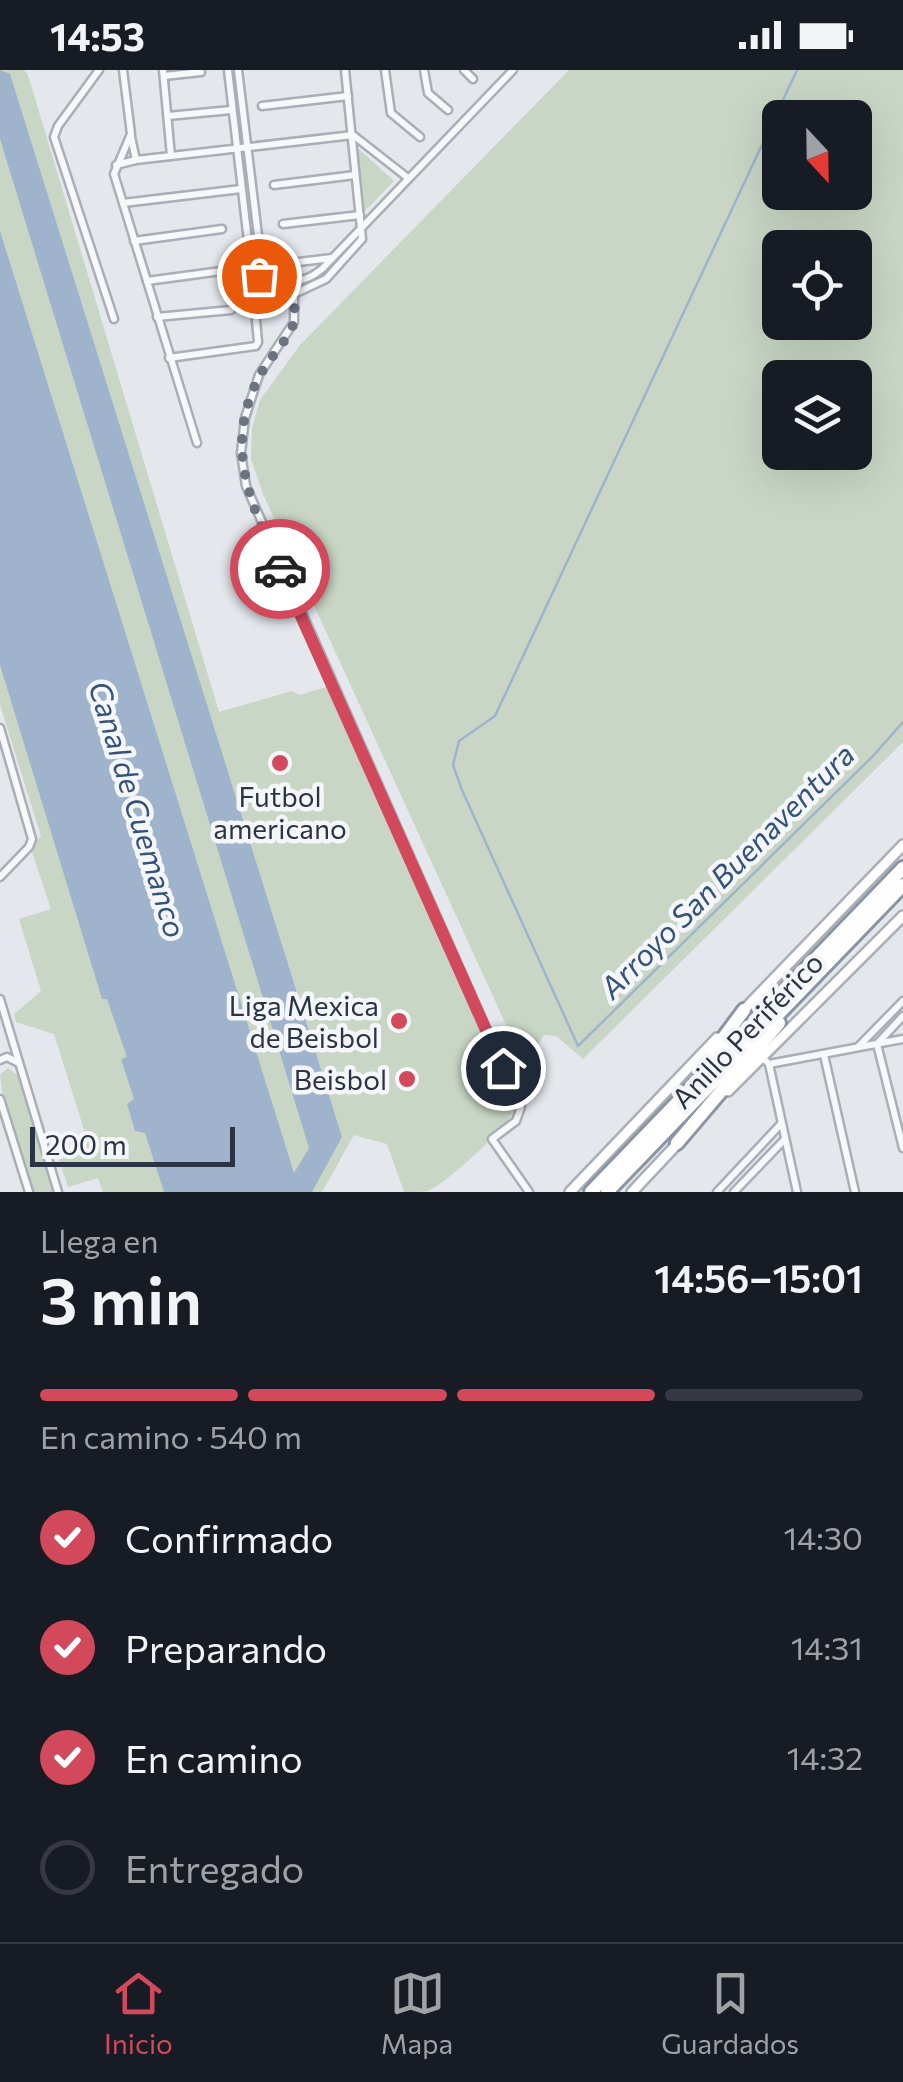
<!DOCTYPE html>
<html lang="es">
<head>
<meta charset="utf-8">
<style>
	:root { --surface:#171b24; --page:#20242c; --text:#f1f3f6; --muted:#9ea1a6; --line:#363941; --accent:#d1495b }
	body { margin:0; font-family:Commissioner,sans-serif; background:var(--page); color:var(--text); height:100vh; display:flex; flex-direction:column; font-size:38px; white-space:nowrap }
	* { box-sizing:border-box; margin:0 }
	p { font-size:32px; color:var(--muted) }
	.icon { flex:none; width:55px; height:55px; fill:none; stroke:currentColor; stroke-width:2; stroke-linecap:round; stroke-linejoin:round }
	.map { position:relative; height:1122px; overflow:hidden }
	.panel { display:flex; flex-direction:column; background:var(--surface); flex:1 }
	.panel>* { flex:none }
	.needle { width:65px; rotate:158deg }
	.tools { position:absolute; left:762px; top:30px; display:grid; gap:20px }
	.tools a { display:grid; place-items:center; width:110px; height:110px; border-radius:15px; background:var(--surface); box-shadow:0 10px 40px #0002; font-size:50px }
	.scale { position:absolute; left:30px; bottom:25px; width:205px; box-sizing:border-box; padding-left:10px; border:5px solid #2b3445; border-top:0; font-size:28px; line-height:35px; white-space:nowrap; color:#2b3445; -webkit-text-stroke:8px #f4f6f9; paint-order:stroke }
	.pin { position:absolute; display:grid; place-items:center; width:85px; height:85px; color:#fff; margin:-42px; border:5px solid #fff; border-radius:50%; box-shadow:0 2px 10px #0007 }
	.courier { position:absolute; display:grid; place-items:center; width:100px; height:100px; margin:-50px; border:8px solid #d1495b; border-radius:50%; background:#fff; color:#222; box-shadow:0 2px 12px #0007 }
	.headline em { font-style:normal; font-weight:600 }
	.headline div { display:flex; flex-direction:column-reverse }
	.headline { display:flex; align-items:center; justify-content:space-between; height:170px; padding:0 40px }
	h1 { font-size:65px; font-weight:600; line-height:75px }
	.bar { display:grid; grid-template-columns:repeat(4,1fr); gap:15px 10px; align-content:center; height:120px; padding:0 40px }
	.bar i { height:12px; border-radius:8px; background:var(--line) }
	.bar .selected { background:var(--accent) }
	.bar p { grid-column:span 4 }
	ol { padding:0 40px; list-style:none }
	li { display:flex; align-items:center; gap:30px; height:110px }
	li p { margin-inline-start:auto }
	li .icon { padding:10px; border-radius:50%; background:var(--accent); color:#fff; stroke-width:4 }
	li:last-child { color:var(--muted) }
	li i { width:55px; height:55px; border:5px solid var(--line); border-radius:50% }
	.status { display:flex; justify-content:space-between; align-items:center; height:70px; padding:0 50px; background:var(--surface); direction:ltr }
	.status svg { height:28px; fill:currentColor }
	.tabs { display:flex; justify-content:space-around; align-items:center; height:140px; border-top:2px solid var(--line); background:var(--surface); font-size:28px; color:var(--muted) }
	.tabs a { display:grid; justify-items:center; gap:5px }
	.tabs .selected { color:var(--accent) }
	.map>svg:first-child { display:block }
	.green { fill:#c9d6c5; fill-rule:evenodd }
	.water { fill:#9fb4cc }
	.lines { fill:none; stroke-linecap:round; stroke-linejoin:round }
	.stream { stroke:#9fb4cc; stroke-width:2.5 }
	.minor-casing { stroke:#a9aeb7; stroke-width:11 }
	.secondary-casing { stroke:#a9aeb7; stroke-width:14 }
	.motorway-casing { stroke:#8b94a3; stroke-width:18 }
	.minor { stroke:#f7f8fa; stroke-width:6 }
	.secondary { stroke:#fff; stroke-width:9 }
	.motorway { stroke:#fff; stroke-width:12 }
	.done { stroke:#6c737f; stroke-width:10; stroke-dasharray:0 18 }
	.route { stroke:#d1495b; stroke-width:12 }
	.poi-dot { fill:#d1495b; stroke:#f4f6f9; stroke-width:4 }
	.labels { text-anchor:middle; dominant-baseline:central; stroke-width:9; stroke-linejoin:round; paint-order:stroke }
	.poi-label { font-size:28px; fill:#2b3445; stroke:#f4f6f9; text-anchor:end }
	.street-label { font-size:28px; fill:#2b3445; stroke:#f4f6f9 }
	.water-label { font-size:30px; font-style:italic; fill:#34527a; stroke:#f4f6f9 }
</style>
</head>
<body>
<div class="status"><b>14:53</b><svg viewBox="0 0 49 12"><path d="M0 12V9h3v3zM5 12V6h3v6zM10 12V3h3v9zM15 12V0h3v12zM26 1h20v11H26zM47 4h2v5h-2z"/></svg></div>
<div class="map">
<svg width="903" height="1122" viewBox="0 0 903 1122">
	<rect width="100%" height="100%" fill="#e4e7ec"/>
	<g class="green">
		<path d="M 0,0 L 24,0 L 28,5 L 219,642 L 292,621 L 300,625 L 329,616 L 447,873 L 516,1036 C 511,1055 447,1113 428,1121 C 422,1122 411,1122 404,1122 L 387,1074 L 354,1065 L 322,1122 L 103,1122 L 98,1108 L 68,1117 L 59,1090 L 86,1066 L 54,964 L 16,952 L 14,944 L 41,921 L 19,849 L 51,839 L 31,779 L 41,766 L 0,635 Z"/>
		<path d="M 569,0 L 903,0 L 903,672 L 583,989 L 556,966 L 544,965 L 538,974 L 535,1018 L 263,424 L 251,389 L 252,358 L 260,330 L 300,275 ZM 780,48 L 855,48 L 855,122 L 780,122 ZM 780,178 L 855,178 L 855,252 L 780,252 ZM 780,308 L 855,308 L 855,382 L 780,382 Z"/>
		<polygon points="350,71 394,111 357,149"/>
		<polygon points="8,998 18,1006 54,1122 33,1122 2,1021 0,1005"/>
	</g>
	<polygon class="water" points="0,0 10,4 342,1067 312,1122 164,1122 145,1063 135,1061 127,1034 134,1029 121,989 127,987 107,929 102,929 0,595 0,161 294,1103 309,1078 0,69"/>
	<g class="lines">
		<polyline class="stream" points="797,0 495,646 459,671 453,695 462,720 578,976 873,686 903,652"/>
		<g class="minor-casing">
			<g id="minor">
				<polyline points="99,0 58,56 54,67 114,249"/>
				<polyline points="123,0 131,64 114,104 197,373"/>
				<polyline points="163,0 171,86"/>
				<polyline points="228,0 251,197 269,214 294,224 326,209 362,169 345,0"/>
				<path d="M 238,0 L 261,190 C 277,215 300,217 322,199 L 513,0"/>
				<polyline points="385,0 391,43 420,67"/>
				<polyline points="424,0 428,23 448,40"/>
				<polyline points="464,0 473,9"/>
				<polyline points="164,6 201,2"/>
				<polyline points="262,36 348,26"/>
				<polyline points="168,46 231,40"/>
				<polyline points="131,67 136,90"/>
				<polyline points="116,95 136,90 353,65 408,108"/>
				<polyline points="274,115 355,105"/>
				<polyline points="123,133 241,119"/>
				<polyline points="283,154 360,145"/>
				<polyline points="134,171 222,159"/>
				<polyline points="265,196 332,188"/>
				<polyline points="147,211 251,197 258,272 256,276 169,288"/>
				<polyline points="294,212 294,252 259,305 245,348 241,383 246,416 521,1037 516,1051 492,1069 529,1122"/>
				<polyline points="157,247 231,240"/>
				<polyline points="0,658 32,769 29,777 0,807"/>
				<polyline points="0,929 58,1122"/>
				<polyline points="903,946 877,974 903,1078"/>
				<polyline points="858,977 903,931"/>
				<polyline points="824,985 855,1122"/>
				<polyline points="762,987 769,994 797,1122"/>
				<polyline points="0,990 7,987 19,993"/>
				<polyline points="769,994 903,969"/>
				<polyline points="0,1029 29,1122"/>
				<polyline points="717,1122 780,1055"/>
				<polyline points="734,1122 784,1070"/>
			</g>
		</g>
		<g class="secondary-casing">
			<g id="secondary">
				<polyline points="742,942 903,775"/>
				<polyline points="728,1021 903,846"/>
				<polyline points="570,1122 717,968"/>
				<polyline points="632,1122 679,1072"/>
			</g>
		</g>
		<g class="motorway-casing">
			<g id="motorway">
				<polyline points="701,998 744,940"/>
				<polyline points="677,1073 779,953"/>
				<polyline points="591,1122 903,798"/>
				<polyline points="607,1122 903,815"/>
			</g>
		</g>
		<use href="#minor" class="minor"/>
		<use href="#secondary" class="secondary"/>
		<use href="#motorway" class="motorway"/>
	</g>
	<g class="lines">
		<path class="done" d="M 259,206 L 276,218 L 294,224 C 294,233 296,245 293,255 C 286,273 268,289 259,307 C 223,377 251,434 280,499"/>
		<polyline class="route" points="280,499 503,998"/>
	</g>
	<g class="poi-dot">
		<circle cx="280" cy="693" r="10"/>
		<circle cx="399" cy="951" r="10"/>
		<circle cx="407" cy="1009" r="10"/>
	</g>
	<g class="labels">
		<g class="poi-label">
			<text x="280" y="726" text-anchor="middle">Futbol<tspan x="280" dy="32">americano</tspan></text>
			<text x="379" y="935">Liga Mexica<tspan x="379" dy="32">de Beisbol</tspan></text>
			<text x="387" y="1009">Beisbol</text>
		</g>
		<g class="street-label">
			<text transform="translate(747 960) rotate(-46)">Anillo Periférico</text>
		</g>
		<g class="water-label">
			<text transform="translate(139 739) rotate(73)">Canal de Cuemanco</text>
			<text transform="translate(726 800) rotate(-45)">Arroyo San Buenaventura</text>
		</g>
	</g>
</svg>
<div class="tools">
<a><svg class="needle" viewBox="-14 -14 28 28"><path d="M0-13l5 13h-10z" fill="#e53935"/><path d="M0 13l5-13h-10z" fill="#9ea1a6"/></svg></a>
<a><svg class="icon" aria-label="locate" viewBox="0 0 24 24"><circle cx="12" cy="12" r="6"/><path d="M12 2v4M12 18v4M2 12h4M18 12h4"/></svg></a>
<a><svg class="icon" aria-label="layers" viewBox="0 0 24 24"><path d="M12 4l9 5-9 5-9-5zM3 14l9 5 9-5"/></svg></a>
</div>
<div class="scale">200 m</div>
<div class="pin" style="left:259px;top:206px;background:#ea580c"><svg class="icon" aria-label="bag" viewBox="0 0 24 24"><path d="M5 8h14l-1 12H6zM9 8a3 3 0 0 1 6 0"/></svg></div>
<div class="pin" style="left:503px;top:998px;background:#1f2937"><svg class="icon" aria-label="home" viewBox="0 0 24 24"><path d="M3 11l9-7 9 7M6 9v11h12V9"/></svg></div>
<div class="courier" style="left:280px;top:499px"><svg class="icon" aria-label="car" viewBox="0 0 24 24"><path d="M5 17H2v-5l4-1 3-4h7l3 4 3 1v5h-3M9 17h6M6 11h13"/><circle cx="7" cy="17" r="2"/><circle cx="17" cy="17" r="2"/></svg></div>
</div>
<section class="panel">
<div class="headline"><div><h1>3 min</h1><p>Llega en</p></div><em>14:56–15:01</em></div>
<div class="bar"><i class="selected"></i><i class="selected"></i><i class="selected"></i><i></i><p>En camino · 540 m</p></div>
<ol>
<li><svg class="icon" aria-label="check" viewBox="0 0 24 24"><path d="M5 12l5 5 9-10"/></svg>Confirmado<p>14:30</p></li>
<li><svg class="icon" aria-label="check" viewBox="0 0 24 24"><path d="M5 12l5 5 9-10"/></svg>Preparando<p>14:31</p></li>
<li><svg class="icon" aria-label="check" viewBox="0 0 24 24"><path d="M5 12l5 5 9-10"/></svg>En camino<p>14:32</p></li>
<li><i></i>Entregado</li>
</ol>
</section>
<nav class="tabs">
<a class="selected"><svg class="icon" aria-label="home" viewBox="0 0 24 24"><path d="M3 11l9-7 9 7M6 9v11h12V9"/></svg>Inicio</a>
<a><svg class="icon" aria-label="map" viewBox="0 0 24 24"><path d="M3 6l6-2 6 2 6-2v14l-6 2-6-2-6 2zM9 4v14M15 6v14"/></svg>Mapa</a>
<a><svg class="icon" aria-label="saved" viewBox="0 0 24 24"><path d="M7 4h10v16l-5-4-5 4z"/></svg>Guardados</a>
</nav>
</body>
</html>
